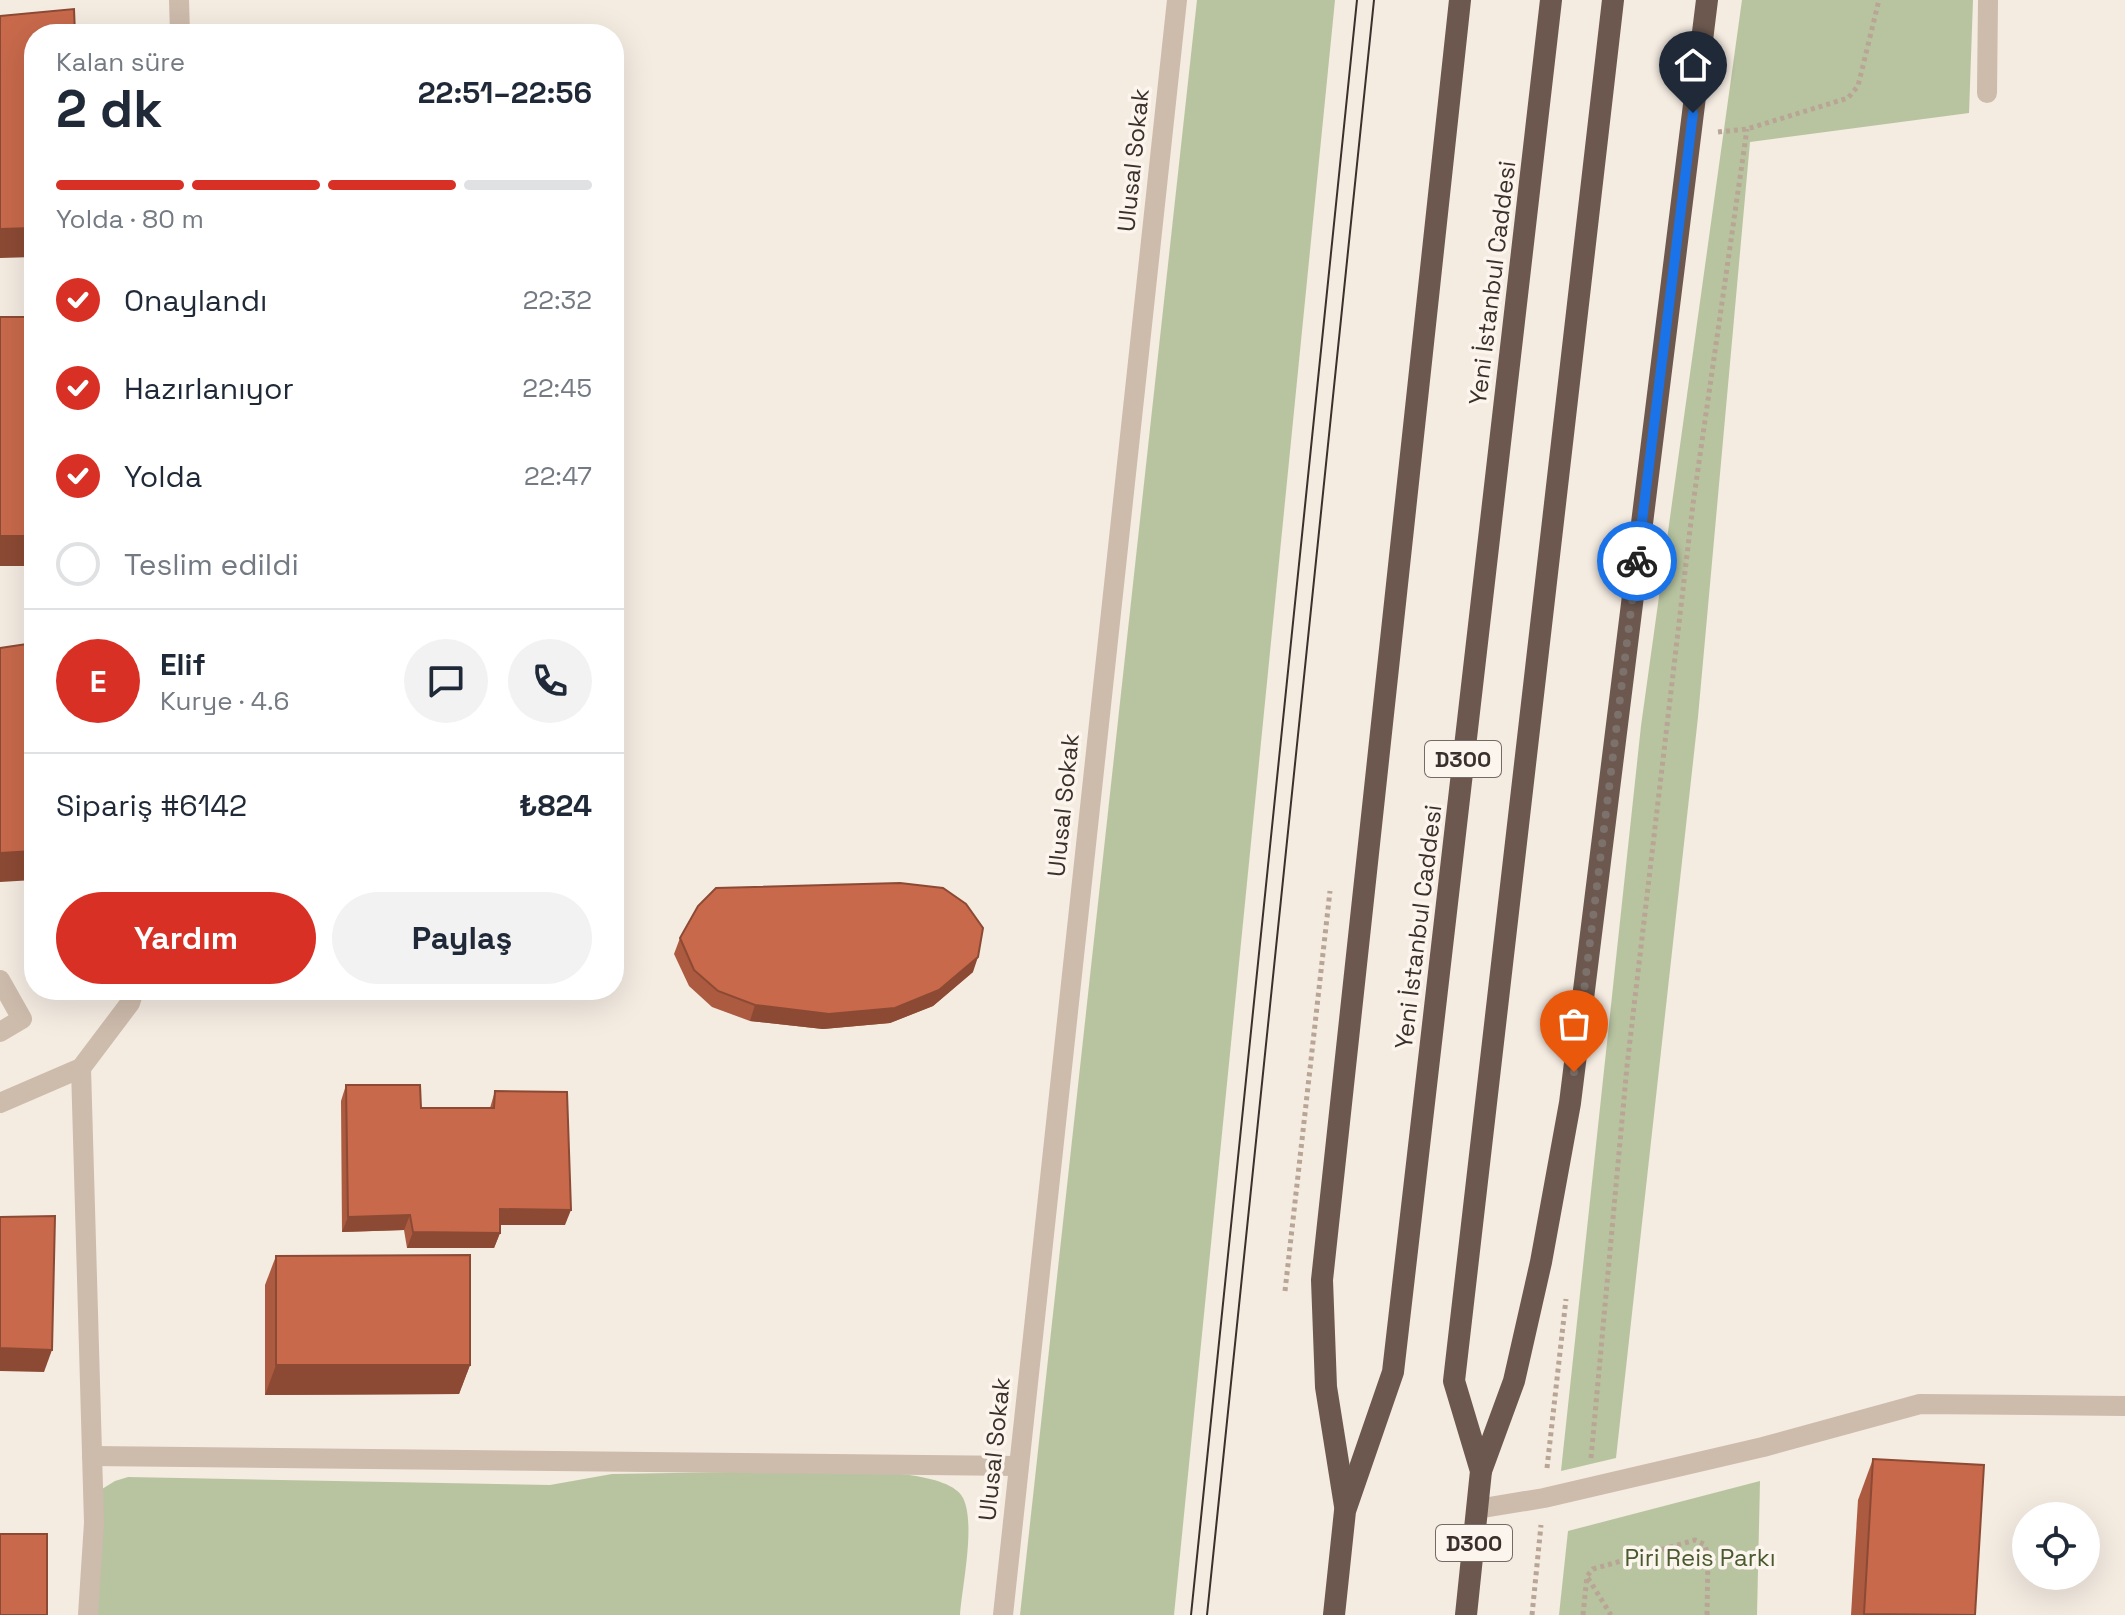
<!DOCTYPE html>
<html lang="tr">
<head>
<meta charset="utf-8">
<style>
	:root { --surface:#fff; --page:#f2f2f3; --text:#1f2937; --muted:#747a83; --line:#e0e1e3; --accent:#d93025 }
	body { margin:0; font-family:"Space Grotesk",sans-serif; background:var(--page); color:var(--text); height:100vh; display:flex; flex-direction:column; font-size:30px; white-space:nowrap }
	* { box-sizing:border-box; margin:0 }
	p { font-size:26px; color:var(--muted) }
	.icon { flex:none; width:44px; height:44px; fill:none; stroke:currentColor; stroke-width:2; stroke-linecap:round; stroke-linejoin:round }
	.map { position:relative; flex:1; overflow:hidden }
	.panel { position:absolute; left:24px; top:24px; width:600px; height:976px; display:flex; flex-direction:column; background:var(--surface); border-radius:32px; box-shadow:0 8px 32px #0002 }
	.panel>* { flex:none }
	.tools { position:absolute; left:2012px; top:1502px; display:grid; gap:16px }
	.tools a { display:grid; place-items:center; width:88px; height:88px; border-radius:50%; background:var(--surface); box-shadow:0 8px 32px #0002; font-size:40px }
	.pin { position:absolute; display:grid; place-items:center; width:68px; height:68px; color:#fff; margin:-82px -34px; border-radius:50% 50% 50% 0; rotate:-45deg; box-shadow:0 0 8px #0007 }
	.pin .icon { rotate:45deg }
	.courier { position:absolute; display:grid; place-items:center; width:80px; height:80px; margin:-40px; border:6px solid #1a73e8; border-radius:50%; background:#fff; color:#222; box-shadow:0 2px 10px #0007 }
	.head em { font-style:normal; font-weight:600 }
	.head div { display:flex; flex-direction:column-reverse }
	.head { display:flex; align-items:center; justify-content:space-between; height:136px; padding:0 32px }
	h1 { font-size:52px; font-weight:600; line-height:60px }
	.bar { display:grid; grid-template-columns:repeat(4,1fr); gap:12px 8px; align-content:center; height:96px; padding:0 32px }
	.bar i { height:10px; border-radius:6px; background:var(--line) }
	.bar .on { background:var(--accent) }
	.bar p { grid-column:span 4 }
	.line { display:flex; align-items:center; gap:20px; padding:0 32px; border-top:2px solid var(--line) }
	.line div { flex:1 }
	.round { display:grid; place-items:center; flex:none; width:84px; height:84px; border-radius:42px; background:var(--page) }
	ol { padding:0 32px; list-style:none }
	li { display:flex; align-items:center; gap:24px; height:88px }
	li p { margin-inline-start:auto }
	li .icon { padding:8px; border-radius:50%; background:var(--accent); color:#fff; stroke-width:4 }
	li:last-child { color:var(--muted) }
	li i { width:44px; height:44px; border:4px solid var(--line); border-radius:50% }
	.action { display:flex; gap:16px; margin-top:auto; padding:16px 32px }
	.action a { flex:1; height:92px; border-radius:48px; background:var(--accent); color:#fff; font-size:32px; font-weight:600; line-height:92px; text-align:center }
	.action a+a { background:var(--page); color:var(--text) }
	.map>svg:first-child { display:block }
	.green { fill:#b8c4a0 }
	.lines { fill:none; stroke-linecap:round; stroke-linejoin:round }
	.path { stroke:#b9a596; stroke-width:5; stroke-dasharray:4 4; stroke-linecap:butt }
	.pedestrian { stroke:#cdbbac; stroke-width:20 }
	.minor { stroke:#cdbbac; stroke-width:20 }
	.tertiary { stroke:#cdbbac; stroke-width:20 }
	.trunk { stroke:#6c584f; stroke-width:22 }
	.tram { stroke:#3b302b; stroke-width:2 }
	.wall { fill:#ac5a40 }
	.shaded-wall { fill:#8c4a34 }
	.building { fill:#c8694b; stroke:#8c4a34; stroke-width:2 }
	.done { stroke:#7c716b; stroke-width:8; stroke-dasharray:0 14.4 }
	.route { stroke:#1a73e8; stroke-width:10 }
	.labels { text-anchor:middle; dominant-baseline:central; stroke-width:7; stroke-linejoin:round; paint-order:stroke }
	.shield { fill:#fbf5ee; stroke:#756b66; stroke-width:2 }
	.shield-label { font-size:22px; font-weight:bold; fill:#3b302b }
	.street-label { font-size:24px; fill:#3b302b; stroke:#fbf5ee }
	.park-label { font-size:24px; fill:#4a5a2e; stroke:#fbf5ee }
</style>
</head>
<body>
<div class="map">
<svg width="2125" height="1615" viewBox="0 0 2125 1615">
	<rect width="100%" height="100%" fill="#f4ebe1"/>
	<g class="green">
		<polygon points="1197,0 1335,0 1174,1615 1020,1615"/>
		<polygon points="1742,0 1973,0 1969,113 1750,142 1698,717 1616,1458 1561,1471 1641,726"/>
		<path d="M 797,1471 C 832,1472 947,1466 963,1498 C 976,1524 962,1586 960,1615 L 91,1615 L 102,1489 L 115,1481 L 128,1477 L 550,1485 L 612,1474 Z"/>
		<polygon points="1760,1481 1757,1615 1559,1615 1568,1531"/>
	</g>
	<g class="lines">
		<g class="path">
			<polyline points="1718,132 1747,129 1848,98 1858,86 1879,0"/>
			<polyline points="1285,1291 1330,891"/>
			<polyline points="1591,1458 1627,1066 1693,504 1747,129"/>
			<polyline points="1547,1468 1566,1299"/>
			<polyline points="1588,1578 1611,1615"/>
			<polyline points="1532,1615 1541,1525"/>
			<polyline points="1583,1615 1587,1576 1593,1569 1695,1540 1704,1544 1708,1554 1707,1615"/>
		</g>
		<polyline class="pedestrian" points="0,980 22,1019 0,1032"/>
		<g class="minor">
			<polyline points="179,0 180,34"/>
			<polyline points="1987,93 1988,0"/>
			<polyline points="81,1068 94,1523 88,1615"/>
			<polyline points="0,1103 81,1068 130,1003 134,990"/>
			<polyline points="92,1456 1018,1466"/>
			<polyline points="1477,1509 1544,1498 1763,1447 1920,1404 2125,1406"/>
		</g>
		<polyline class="tertiary" points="1003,1615 1177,0"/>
		<g class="trunk">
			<polyline points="1481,1471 1514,1381 1541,1262 1570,1103 1707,0"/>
			<polyline points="1345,1506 1326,1387 1322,1280 1460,0"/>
			<polyline points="1334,1615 1345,1511 1393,1372 1551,0"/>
			<polyline points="1466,1615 1481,1471 1454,1381 1613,0"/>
		</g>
		<g class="tram">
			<polyline points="1191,1615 1357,0"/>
			<polyline points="1207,1615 1374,0"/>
		</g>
	</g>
	<g class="wall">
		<polygon points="680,938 973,972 933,1006 890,1023 823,1029 750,1021 712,1007 689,986 674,954"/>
		<polygon points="346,1085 421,1108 490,1108 495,1091 565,1225 500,1225 500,1233 494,1248 407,1248 404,1230 342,1232 341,1101"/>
		<polygon points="276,1256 470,1365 459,1394 265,1395 265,1285"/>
		<polygon points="1873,1459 1975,1615 1851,1615 1858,1500"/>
	</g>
	<g class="shaded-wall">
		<polygon points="34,228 34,257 0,258 0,229"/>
		<rect x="0" y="536" width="34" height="30"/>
		<polygon points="34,851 34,880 0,882 0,853"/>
		<polygon points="978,957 973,972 933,1006 890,1023 823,1029 750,1021 755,1005"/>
		<polygon points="500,1209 571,1210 565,1225 495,1225"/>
		<polygon points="410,1215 404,1230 342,1232 348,1217"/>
		<polygon points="413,1232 500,1233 494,1248 407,1248"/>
		<polygon points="0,1348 52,1350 44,1372 0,1371"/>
		<polygon points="276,1365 470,1365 459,1394 265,1395"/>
	</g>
	<g class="building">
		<polygon points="74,9 75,34 34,34 34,228 0,229 0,16"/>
		<rect x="0" y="317" width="34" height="219"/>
		<polygon points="34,643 34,851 0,853 0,648"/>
		<polygon points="900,883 943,888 966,904 983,928 978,957 939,990 895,1008 829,1014 755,1005 718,991 694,970 680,938 698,906 716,888"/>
		<polygon points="346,1085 420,1085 421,1108 494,1108 495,1091 567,1092 571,1210 500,1209 500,1233 413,1232 410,1215 348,1217"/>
		<polygon points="55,1216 52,1350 0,1348 0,1217"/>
		<polygon points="470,1255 470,1365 276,1365 276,1256"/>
		<polygon points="1873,1459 1984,1465 1975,1615 1864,1614"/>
		<rect x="0" y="1534" width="47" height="81"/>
	</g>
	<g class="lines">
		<polyline class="done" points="1574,1072 1637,561"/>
		<polyline class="route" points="1637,561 1693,113"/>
	</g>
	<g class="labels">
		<g class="shield">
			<rect x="1425" y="741" width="76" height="36" rx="6"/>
			<rect x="1436" y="1525" width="76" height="36" rx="6"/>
		</g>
		<g class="shield-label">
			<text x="1463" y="759">D300</text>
			<text x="1474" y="1543">D300</text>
		</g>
		<g class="street-label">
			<text transform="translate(1133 160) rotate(-84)">Ulusal Sokak</text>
			<text transform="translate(1492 283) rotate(-83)">Yeni İstanbul Caddesi</text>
			<text transform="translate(1063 805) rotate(-84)">Ulusal Sokak</text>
			<text transform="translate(1418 927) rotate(-83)">Yeni İstanbul Caddesi</text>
			<text transform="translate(994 1449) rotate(-84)">Ulusal Sokak</text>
		</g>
		<g class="park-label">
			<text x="1700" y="1557">Piri Reis Parkı</text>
		</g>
	</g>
</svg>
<div class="tools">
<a><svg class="icon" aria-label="locate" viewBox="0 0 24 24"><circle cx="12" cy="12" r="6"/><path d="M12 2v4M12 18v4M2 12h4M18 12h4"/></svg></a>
</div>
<div class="pin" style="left:1574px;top:1072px;background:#ea580c"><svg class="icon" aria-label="bag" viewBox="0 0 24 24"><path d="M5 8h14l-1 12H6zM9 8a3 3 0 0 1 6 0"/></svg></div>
<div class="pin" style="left:1693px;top:113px;background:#1f2937"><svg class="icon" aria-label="home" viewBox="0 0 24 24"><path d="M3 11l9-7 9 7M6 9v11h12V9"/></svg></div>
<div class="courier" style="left:1637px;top:561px"><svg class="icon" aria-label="bike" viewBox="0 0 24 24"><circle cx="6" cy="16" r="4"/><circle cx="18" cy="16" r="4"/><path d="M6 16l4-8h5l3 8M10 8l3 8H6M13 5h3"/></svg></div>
<section class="panel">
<div class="head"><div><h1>2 dk</h1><p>Kalan süre</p></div><em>22:51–22:56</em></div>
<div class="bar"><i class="on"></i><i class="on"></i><i class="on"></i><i></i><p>Yolda · 80 m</p></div>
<ol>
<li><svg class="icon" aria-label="check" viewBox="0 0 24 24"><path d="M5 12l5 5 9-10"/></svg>Onaylandı<p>22:32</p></li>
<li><svg class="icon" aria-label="check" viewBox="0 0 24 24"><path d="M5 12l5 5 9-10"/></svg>Hazırlanıyor<p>22:45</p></li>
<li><svg class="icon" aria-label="check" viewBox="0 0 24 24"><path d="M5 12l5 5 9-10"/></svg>Yolda<p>22:47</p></li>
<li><i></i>Teslim edildi</li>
</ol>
<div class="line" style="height:144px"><b class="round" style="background:var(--accent);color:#fff">E</b><div><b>Elif</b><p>Kurye · 4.6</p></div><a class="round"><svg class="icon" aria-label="chat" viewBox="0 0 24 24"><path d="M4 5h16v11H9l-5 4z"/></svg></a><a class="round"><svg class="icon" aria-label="phone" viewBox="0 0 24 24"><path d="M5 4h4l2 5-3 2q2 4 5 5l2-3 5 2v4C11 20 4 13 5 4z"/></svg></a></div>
<div class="line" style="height:104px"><div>Sipariş #6142</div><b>₺824</b></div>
<div class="action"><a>Yardım</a><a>Paylaş</a></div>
</section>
</div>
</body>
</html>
